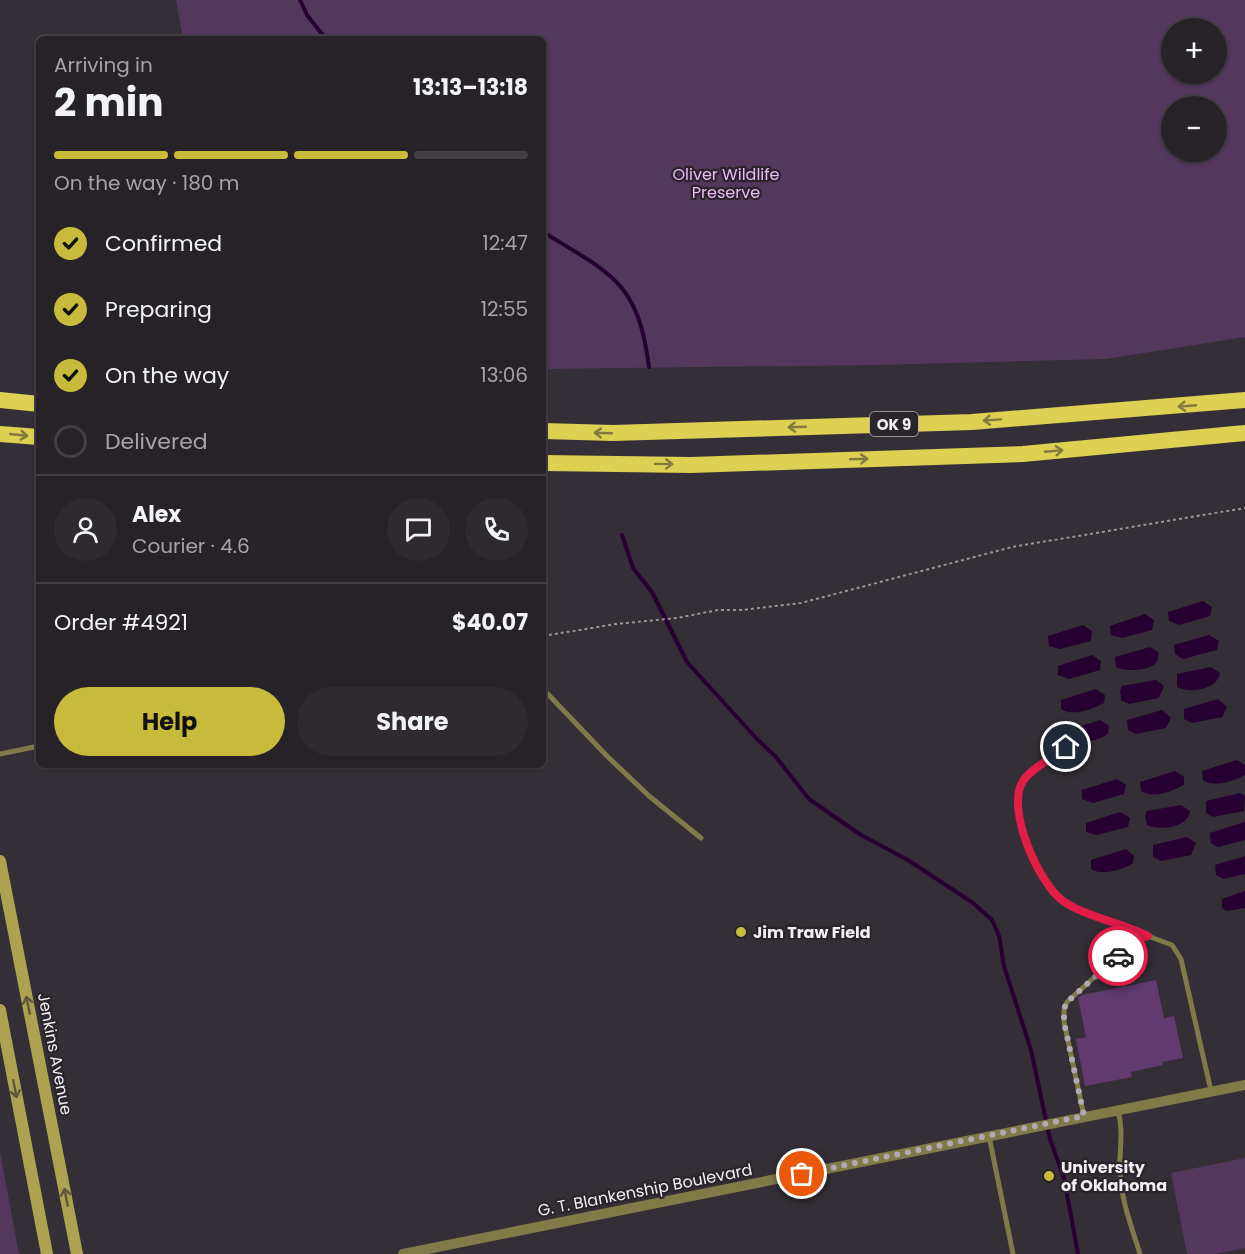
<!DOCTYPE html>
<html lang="en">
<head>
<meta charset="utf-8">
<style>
	:root { --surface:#272228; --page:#2f2a30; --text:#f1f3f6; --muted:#a4a4a8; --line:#433f45; --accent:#c8bb3b }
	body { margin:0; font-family:Poppins,sans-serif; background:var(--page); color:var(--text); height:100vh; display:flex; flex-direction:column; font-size:22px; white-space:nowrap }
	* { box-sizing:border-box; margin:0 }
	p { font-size:20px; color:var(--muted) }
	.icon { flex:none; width:33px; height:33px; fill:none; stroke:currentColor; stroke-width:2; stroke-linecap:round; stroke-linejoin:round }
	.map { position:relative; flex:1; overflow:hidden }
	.drawer { position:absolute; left:36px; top:36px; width:510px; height:732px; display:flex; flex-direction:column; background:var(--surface); border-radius:9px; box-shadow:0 2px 4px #0004,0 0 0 2px var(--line) }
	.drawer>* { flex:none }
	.controls { position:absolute; left:1161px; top:18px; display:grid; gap:12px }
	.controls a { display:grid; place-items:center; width:66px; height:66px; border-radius:50%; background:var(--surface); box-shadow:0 2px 4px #0004,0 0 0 2px var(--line); font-size:30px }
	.pin { position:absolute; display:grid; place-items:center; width:51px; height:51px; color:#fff; margin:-26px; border:3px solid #fff; border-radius:50%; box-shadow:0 2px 6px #0007 }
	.courier { position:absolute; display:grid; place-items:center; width:60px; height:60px; margin:-30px; border:4px solid #e11d48; border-radius:50%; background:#fff; color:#222; box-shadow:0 2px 8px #0007 }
	.head em { font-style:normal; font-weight:700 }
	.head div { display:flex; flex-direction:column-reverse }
	.head { display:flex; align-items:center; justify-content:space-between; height:102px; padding:0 18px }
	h1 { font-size:39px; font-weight:700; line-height:45px }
	.bar { display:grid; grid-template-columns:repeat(4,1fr); gap:9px 6px; align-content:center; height:72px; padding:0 18px }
	.bar i { height:8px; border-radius:4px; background:var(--line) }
	.bar .selected { background:var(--accent) }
	.bar p { grid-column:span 4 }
	.line { display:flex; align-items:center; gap:15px; padding:0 18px; border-top:2px solid var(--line) }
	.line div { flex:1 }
	.round { display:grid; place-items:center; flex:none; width:63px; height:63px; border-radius:32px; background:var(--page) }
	ol { padding:0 18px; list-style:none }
	li { display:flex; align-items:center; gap:18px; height:66px }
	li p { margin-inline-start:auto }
	li .icon { padding:6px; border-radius:50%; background:var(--accent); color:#111; stroke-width:4 }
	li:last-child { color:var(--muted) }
	li i { width:33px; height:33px; border:3px solid var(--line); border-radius:50% }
	.button { display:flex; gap:12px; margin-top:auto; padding:12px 18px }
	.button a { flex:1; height:69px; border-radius:36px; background:var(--accent); color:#111; font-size:24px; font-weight:700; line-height:69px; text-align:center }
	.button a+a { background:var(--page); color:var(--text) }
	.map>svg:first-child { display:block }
	.green { fill:#53375d; fill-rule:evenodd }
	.water { fill:#270032 }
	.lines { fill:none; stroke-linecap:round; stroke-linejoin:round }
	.stream { stroke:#270032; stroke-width:4 }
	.building { fill:#613a6f }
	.path { stroke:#9a969c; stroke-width:2; stroke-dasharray:3 3; stroke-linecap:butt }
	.service { stroke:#7f7a47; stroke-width:5 }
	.minor { stroke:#7f7a47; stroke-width:10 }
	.secondary { stroke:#aba34f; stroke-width:12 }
	.trunk { stroke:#ddd052; stroke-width:16 }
	.oneway { stroke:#847a3e }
	.oneway2 { stroke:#5e5739 }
	.done { stroke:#b0abb2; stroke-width:6; stroke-dasharray:0 10.8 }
	.route { stroke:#e11d48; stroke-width:8 }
	.poi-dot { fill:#c8bb3b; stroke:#2a242b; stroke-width:2 }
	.labels { text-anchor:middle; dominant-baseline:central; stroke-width:4.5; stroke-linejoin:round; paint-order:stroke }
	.shield { fill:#2a242b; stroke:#b6b2b8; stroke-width:1.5 }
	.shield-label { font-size:15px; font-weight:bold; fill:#f2eff4 }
	.park-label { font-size:16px; fill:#eabafb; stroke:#2a242b }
	.poi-label { font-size:16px; font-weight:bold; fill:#f2eff4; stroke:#2a242b; text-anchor:start }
	.street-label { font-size:16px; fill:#f2eff4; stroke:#2a242b }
</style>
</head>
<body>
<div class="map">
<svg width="1245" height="1254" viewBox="0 0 1245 1254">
	<rect width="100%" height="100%" fill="#342e36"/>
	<g class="green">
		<path d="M 176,0 L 1245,0 L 1245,337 L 1106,359 L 877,365 L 543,369 L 543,39 L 183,39 ZM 1172,28 L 1216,28 L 1216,74 L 1172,74 ZM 1172,106 L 1216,106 L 1216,152 L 1172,152 Z"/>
		<polygon points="0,1152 19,1254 0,1254"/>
		<polygon points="1245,1158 1245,1248 1215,1254 1187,1254 1171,1173"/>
	</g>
	<g class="water">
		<polygon points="1203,601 1212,607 1210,616 1179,625 1169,621 1168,612"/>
		<polygon points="1145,614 1154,620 1152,630 1122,638 1111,635 1110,626"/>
		<polygon points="1083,625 1092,631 1091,641 1060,649 1049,646 1048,636"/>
		<polygon points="1209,635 1219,641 1217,650 1183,659 1175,654 1174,645"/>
		<path d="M 1150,647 L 1159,653 C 1158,656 1158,661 1156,663 C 1149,671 1124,672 1116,667 L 1115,657 Z"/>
		<polygon points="1092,655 1101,661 1100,670 1069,679 1058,675 1058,666"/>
		<path d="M 1211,667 L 1220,673 C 1218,689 1190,694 1177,687 L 1177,674 Z"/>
		<polygon points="1156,680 1164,686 1159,698 1129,704 1121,700 1120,691 1122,686"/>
		<path d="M 1096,689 L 1105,695 L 1104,703 C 1093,709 1073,717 1061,709 L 1061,700 Z"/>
		<polygon points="1218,699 1227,707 1222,717 1192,723 1184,719 1184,709"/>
		<polygon points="1162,710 1171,718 1166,728 1136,734 1128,730 1127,720"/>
		<path d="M 1100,720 L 1109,726 L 1108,734 C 1098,741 1076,746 1066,739 L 1066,731 Z"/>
		<path d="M 1237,760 L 1245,765 L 1245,775 C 1235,781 1214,788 1203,780 L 1202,771 Z"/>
		<path d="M 1175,771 L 1184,777 L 1184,785 C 1173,791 1153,799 1141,791 L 1140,782 Z"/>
		<polygon points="1117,779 1126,785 1124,794 1093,803 1082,799 1082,790"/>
		<polygon points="1240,793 1245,796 1244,811 1213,817 1206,813 1206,801"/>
		<path d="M 1181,805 L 1190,811 C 1188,828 1160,831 1147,825 L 1145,816 L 1147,811 Z"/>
		<polygon points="1120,812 1130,818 1128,827 1097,835 1086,832 1086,823"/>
		<polygon points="1245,822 1245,840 1218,847 1211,843 1210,833"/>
		<polygon points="1187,837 1196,843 1191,855 1161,861 1153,857 1153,845"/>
		<path d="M 1126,849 L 1134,856 L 1133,863 C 1123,870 1102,876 1091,869 L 1091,860 Z"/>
		<polygon points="1245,856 1245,874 1223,879 1216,875 1215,865"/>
		<polygon points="1245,891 1245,908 1227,911 1222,908 1222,899"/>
	</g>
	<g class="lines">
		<g class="stream">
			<polyline points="300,0 307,15 326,39"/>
			<path d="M 543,232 C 611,274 638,281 649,367"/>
			<polyline points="622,535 633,568 652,592 687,662 756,738 776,757 809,799 861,835 908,860 973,903 992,920 999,936 1004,966 1031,1050 1050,1139 1064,1178 1078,1254"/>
		</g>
	</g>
	<polygon class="building" points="1156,980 1164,1018 1174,1016 1183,1058 1162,1062 1163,1065 1131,1072 1132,1077 1085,1086 1076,1039 1086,1037 1078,998 1082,995"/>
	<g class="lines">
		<polyline class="path" points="543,636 616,624 677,618 718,610 742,610 801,603 1012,547 1245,508"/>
		<g class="service">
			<polyline points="543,689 607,756 649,796 701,838"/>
			<path d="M 1066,747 C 1054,758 1032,767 1023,781 C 1005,808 1039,884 1063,901 C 1086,917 1122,923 1148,936"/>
			<polyline points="0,754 39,746"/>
			<path d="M 1118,1111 C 1124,1132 1119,1150 1120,1172 C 1121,1200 1132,1228 1140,1254"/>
			<polyline points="1084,1116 1064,1022 1064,1009 1067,1002 1131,944 1148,936 1172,945 1181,959 1211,1091"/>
			<polyline points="989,1136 1013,1254"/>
		</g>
		<polyline class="minor" points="403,1254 1245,1085"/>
		<g class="secondary">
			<polyline points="0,861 77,1254"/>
			<polyline points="0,1010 47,1254"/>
		</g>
		<g class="trunk">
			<polyline points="0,400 39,404"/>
			<polyline points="543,431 613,433 972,422 1245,400"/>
			<polyline points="0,434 39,437"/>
			<polyline points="543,463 691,465 1023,454 1245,433"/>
		</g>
	</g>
	<defs><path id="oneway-shaft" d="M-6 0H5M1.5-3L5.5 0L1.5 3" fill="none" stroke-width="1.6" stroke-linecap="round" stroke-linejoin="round" transform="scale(1.5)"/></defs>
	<g class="oneway">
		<use href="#oneway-shaft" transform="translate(1187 406) rotate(175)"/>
		<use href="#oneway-shaft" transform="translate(992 420) rotate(176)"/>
		<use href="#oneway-shaft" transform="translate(797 427) rotate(178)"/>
		<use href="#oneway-shaft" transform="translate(603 433) rotate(-178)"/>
		<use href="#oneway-shaft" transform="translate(19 435) rotate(6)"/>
		<use href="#oneway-shaft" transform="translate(1054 451) rotate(-5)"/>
		<use href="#oneway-shaft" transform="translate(859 459) rotate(-2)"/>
		<use href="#oneway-shaft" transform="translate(664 464) rotate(1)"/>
	</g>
	<g class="oneway2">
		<use href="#oneway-shaft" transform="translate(28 1005) rotate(-101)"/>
		<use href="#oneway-shaft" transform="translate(15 1089) rotate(79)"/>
		<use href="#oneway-shaft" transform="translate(66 1197) rotate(-101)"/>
	</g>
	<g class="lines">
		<polyline class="done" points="802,1174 1084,1116 1064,1022 1064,1009 1067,1002 1118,956"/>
		<path class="route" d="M 1066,747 C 1054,758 1032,767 1023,781 C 1005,808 1039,884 1063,901 C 1086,917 1122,923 1148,936 L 1140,938 L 1118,956"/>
	</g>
	<g class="poi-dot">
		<circle cx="741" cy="932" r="6"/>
		<circle cx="1049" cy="1176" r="6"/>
	</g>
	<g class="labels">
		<rect class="shield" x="870" y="412" width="48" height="24" rx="4.5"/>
		<g class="shield-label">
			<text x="894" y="424">OK 9</text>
		</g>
		<g class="park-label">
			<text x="726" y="174">Oliver Wildlife<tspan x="726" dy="18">Preserve</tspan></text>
		</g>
		<g class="poi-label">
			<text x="753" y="932">Jim Traw Field</text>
			<text x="1061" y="1167">University<tspan x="1061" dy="18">of Oklahoma</tspan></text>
		</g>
		<g class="street-label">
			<text transform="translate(55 1054) rotate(79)">Jenkins Avenue</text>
			<text transform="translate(645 1190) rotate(-11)">G. T. Blankenship Boulevard</text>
		</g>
	</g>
</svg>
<div class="controls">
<a>+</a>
<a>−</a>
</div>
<div class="pin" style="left:802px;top:1174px;background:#ea580c"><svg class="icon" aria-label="bag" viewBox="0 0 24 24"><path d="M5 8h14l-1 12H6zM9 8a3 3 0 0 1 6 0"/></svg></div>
<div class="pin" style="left:1066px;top:747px;background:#1f2937"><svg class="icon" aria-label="home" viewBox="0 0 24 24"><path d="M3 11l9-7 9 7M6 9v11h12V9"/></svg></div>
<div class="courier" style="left:1118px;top:956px"><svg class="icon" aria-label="car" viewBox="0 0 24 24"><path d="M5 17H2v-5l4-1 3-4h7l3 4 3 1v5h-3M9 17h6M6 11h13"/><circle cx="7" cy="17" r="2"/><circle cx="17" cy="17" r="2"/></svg></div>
<section class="drawer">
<div class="head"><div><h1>2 min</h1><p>Arriving in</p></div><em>13:13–13:18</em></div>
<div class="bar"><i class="selected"></i><i class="selected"></i><i class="selected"></i><i></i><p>On the way · 180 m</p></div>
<ol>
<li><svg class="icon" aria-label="check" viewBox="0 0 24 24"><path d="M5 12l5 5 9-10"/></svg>Confirmed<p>12:47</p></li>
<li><svg class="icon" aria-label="check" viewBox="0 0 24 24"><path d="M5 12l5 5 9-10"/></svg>Preparing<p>12:55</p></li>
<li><svg class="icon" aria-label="check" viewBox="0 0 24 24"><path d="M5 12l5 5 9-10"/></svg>On the way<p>13:06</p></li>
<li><i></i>Delivered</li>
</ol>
<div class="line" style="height:108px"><a class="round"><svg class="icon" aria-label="person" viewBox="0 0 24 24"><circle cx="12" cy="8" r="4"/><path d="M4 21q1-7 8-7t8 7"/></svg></a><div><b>Alex</b><p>Courier · 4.6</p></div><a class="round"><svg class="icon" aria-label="chat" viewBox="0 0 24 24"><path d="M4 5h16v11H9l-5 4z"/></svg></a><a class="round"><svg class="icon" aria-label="phone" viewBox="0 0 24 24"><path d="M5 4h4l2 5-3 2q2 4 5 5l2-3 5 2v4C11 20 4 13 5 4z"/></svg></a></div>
<div class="line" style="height:78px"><div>Order #4921</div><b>$40.07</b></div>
<div class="button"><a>Help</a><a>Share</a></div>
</section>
</div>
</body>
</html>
